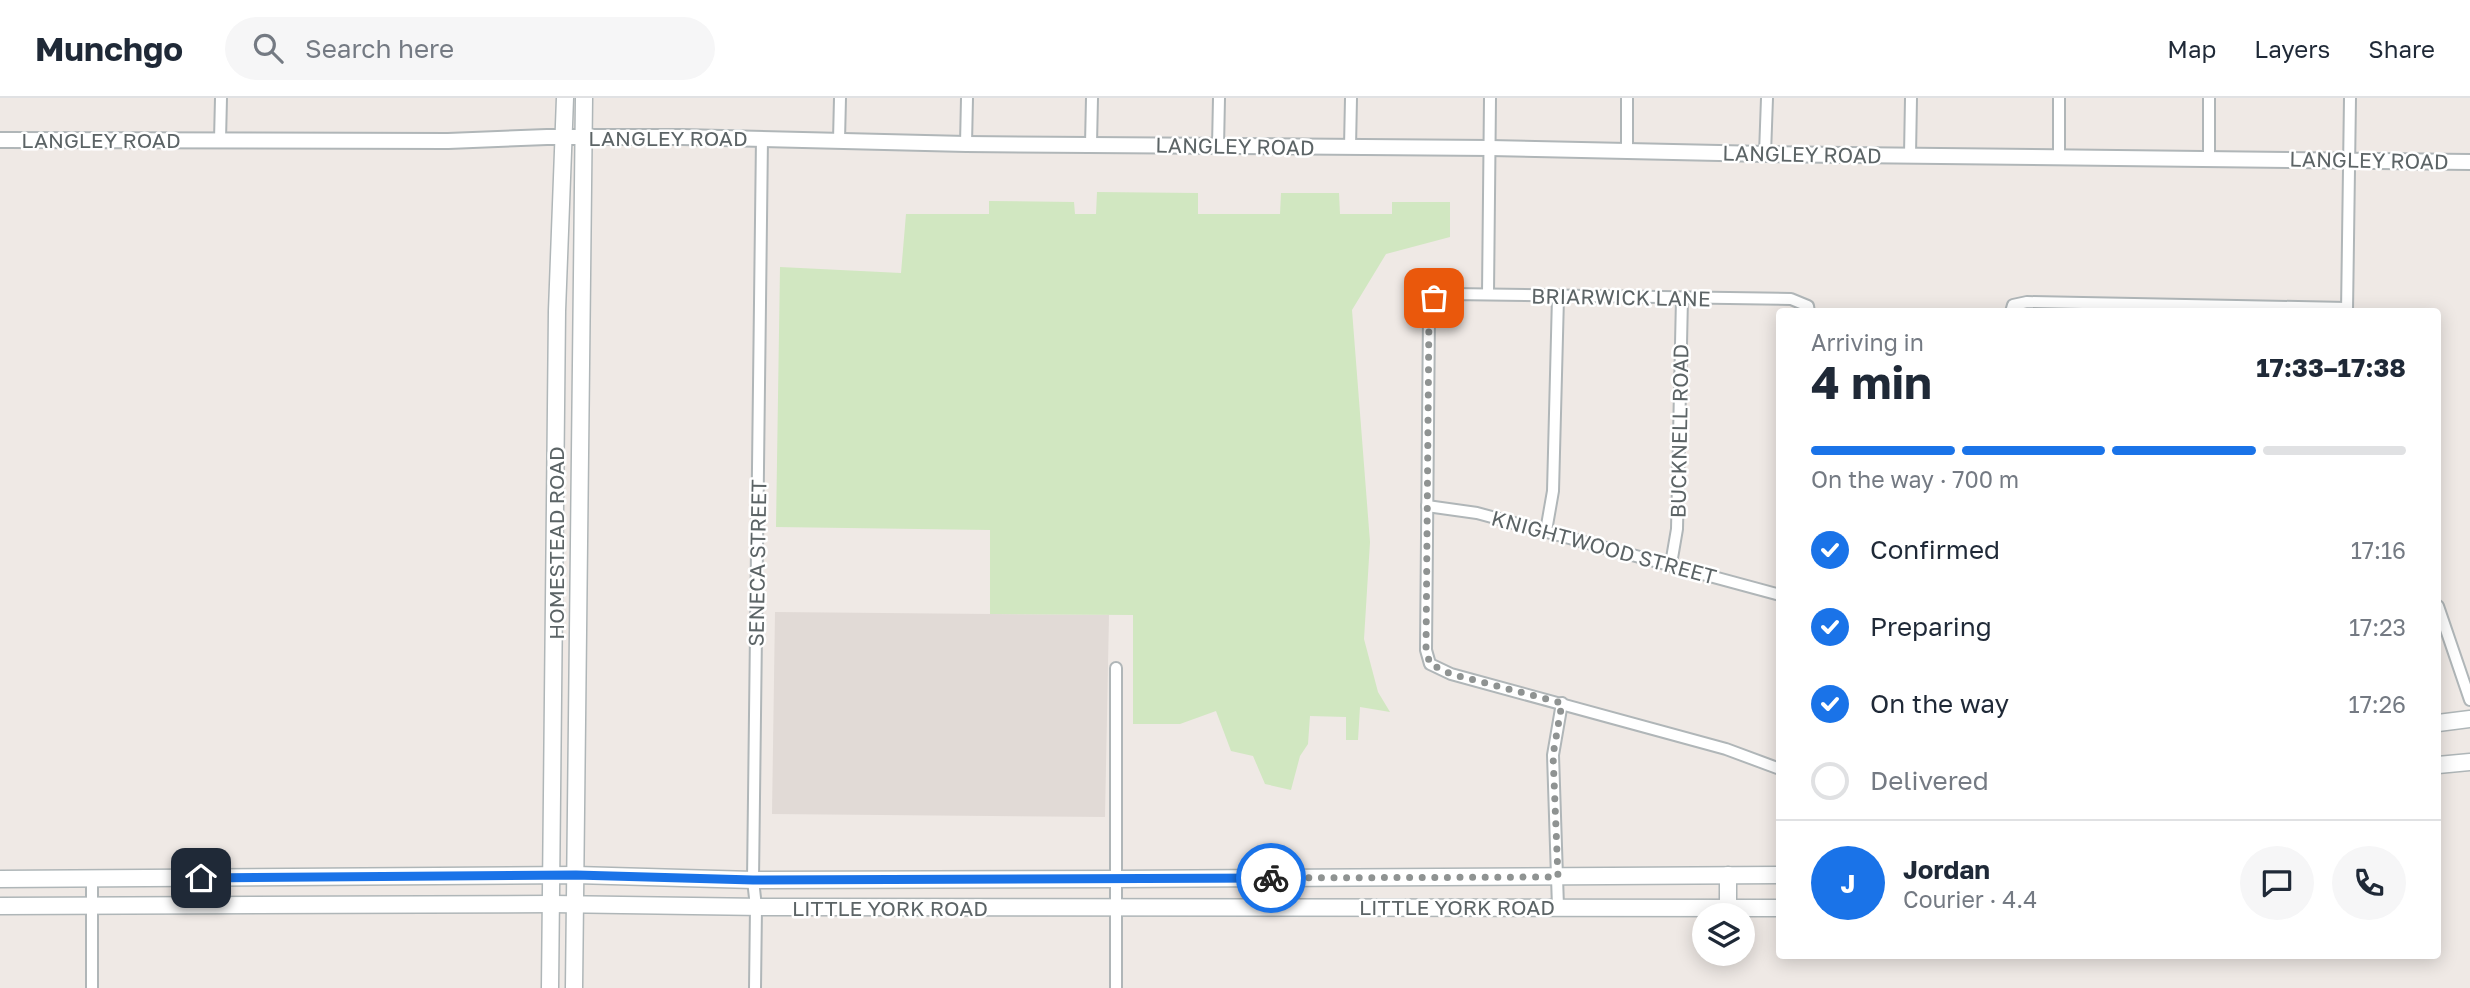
<!DOCTYPE html>
<html lang="en">
<head>
<meta charset="utf-8">
<style>
	:root { --surface:#fff; --page:#f6f6f7; --text:#1f2937; --muted:#747a83; --line:#e0e1e3; --accent:#1a73e8 }
	body { margin:0; font-family:"Golos Text",sans-serif; background:var(--page); color:var(--text); height:100vh; display:flex; flex-direction:column; font-size:26px; white-space:nowrap }
	* { box-sizing:border-box; margin:0 }
	p { font-size:23px; color:var(--muted) }
	.icon { flex:none; width:38px; height:38px; fill:none; stroke:currentColor; stroke-width:2; stroke-linecap:round; stroke-linejoin:round }
	.map { position:relative; flex:1; overflow:hidden }
	.drawer { position:absolute; left:1776px; top:210px; width:665px; height:651px; display:flex; flex-direction:column; background:var(--surface); border-radius:7px; box-shadow:0 4px 18px #0003 }
	.drawer>* { flex:none }
	.controls { position:absolute; left:1692px; top:805px; display:grid; gap:14px }
	.controls a { display:grid; place-items:center; width:63px; height:63px; border-radius:50%; background:var(--surface); box-shadow:0 4px 18px #0003; font-size:35px }
	.pin { position:absolute; display:grid; place-items:center; width:60px; height:60px; color:#fff; margin:-30px; border-radius:14px; box-shadow:0 4px 10px #0006 }
	.courier { position:absolute; display:grid; place-items:center; width:70px; height:70px; margin:-35px; border:5px solid #1a73e8; border-radius:50%; background:#fff; color:#222; box-shadow:0 2px 9px #0007 }
	.overview em { font-style:normal; font-weight:700 }
	.overview div { display:flex; flex-direction:column-reverse }
	.overview { display:flex; align-items:center; justify-content:space-between; height:119px; padding:0 35px }
	h1 { font-size:46px; font-weight:700; line-height:52px }
	.bar { display:grid; grid-template-columns:repeat(4,1fr); gap:10px 7px; align-content:center; height:84px; padding:0 35px }
	.bar i { height:9px; border-radius:5px; background:var(--line) }
	.bar .on { background:var(--accent) }
	.bar p { grid-column:span 4 }
	.line { display:flex; align-items:center; gap:18px; padding:0 35px; border-top:2px solid var(--line) }
	.line div { flex:1 }
	.round { display:grid; place-items:center; flex:none; width:74px; height:74px; border-radius:37px; background:var(--page) }
	ol { padding:0 35px; list-style:none }
	li { display:flex; align-items:center; gap:21px; height:77px }
	li p { margin-inline-start:auto }
	li .icon { padding:7px; border-radius:50%; background:var(--accent); color:#fff; stroke-width:4 }
	li:last-child { color:var(--muted) }
	li i { width:38px; height:38px; border:4px solid var(--line); border-radius:50% }
	header { display:flex; align-items:center; gap:42px; box-sizing:border-box; height:98px; padding:0 35px; background:var(--surface); border-bottom:2px solid var(--line) }
	header strong { font-size:33px }
	nav { display:flex; gap:38px; margin-inline-start:auto; font-size:24px }
	.search { width:490px; height:63px; background:var(--page); display:flex; align-items:center; gap:18px; box-sizing:border-box; padding:0 24px; border-radius:38px; color:var(--muted); font-size:26px }
	.map>svg:first-child { display:block }
	.education { fill:#e1dad6 }
	.green { fill:#d1e7c1 }
	.lines { fill:none; stroke-linecap:round; stroke-linejoin:round }
	.minor-casing { stroke:#b0b6b8; stroke-width:14 }
	.tertiary-casing { stroke:#b0b6b8; stroke-width:18 }
	.secondary-casing { stroke:#afb6b8; stroke-width:19 }
	.minor { stroke:#fff; stroke-width:10 }
	.tertiary { stroke:#fff; stroke-width:14 }
	.secondary { stroke:#fff; stroke-width:16 }
	.done { stroke:#8f9392; stroke-width:7; stroke-dasharray:0 12.6 }
	.route { stroke:#1a73e8; stroke-width:9 }
	.labels { text-anchor:middle; dominant-baseline:central; stroke-width:5; stroke-linejoin:round; paint-order:stroke }
	.street-label { font-size:21px; fill:#5c6466; stroke:#fff }
</style>
</head>
<body>
<header>
<strong>Munchgo</strong>
<div class="search"><svg class="icon" aria-label="search" viewBox="0 0 24 24"><circle cx="10" cy="10" r="6"/><path d="M15 15l6 6"/></svg>Search here</div>
<nav><a>Map</a><a>Layers</a><a>Share</a></nav>
</header>
<div class="map">
<svg width="2470" height="890" viewBox="0 0 2470 890">
	<rect width="100%" height="100%" fill="#efe9e5"/>
	<polygon class="education" points="775,514 1109,517 1105,719 772,716"/>
	<polygon class="green" points="1097,94 1198,95 1198,116 1280,116 1281,95 1339,95 1340,116 1392,116 1392,104 1450,104 1450,139 1386,156 1352,212 1370,444 1364,541 1378,594 1390,614 1360,609 1358,642 1346,642 1346,619 1310,618 1308,646 1300,658 1291,692 1265,686 1253,658 1231,653 1216,613 1180,626 1133,626 1133,517 990,516 990,432 776,429 780,169 901,175 906,116 989,116 989,103 1074,104 1075,116 1096,116"/>
	<g class="lines">
		<g class="minor-casing">
			<g id="minor">
				<polyline points="220,42 221,0"/>
				<polyline points="839,42 840,0"/>
				<polyline points="966,46 967,0"/>
				<polyline points="1091,46 1092,0"/>
				<polyline points="1218,49 1219,0"/>
				<polyline points="1350,49 1351,0"/>
				<polyline points="1627,53 1627,0"/>
				<polyline points="1765,56 1767,0"/>
				<polyline points="1910,57 1911,0"/>
				<polyline points="2059,58 2059,0"/>
				<polyline points="2209,60 2209,0"/>
				<polyline points="1488,196 1490,0"/>
				<polyline points="2011,214 2013,207 2027,204 2347,210"/>
				<polyline points="2347,214 2350,0"/>
				<polyline points="1427,408 1477,415 1780,497"/>
				<polyline points="1546,433 1553,393 1558,199"/>
				<polyline points="1671,466 1677,431 1682,200"/>
				<polyline points="2438,508 2470,602"/>
				<polyline points="1780,671 1726,651 1451,576 1430,566 1426,552 1429,215 1434,200 1451,196 1791,201 1808,208 1809,214"/>
				<polyline points="1558,809 1553,657 1562,605"/>
				<polyline points="92,890 92,780"/>
				<polyline points="755,890 756,809 753,782 762,40"/>
				<polyline points="1116,890 1116,570"/>
			</g>
		</g>
		<g class="tertiary-casing">
			<polyline id="tertiary" points="0,42 448,43 547,39 682,39 966,46 1490,50 1765,56 2470,64"/>
		</g>
		<g class="secondary-casing">
			<g id="secondary">
				<polyline points="2438,625 2470,621"/>
				<polyline points="2438,667 2470,664"/>
				<polyline points="0,781 576,777 753,782 1117,781 1780,777"/>
				<polyline points="0,808 552,806 763,809 1780,810"/>
				<polyline points="1728,810 1728,777"/>
				<polyline points="550,890 557,213 565,0"/>
				<polyline points="574,890 584,0"/>
			</g>
		</g>
		<use href="#minor" class="minor"/>
		<use href="#tertiary" class="tertiary"/>
		<use href="#secondary" class="secondary"/>
	</g>
	<g class="lines">
		<polyline class="done" points="1271,780 1558,779 1553,657 1562,605 1451,576 1430,566 1426,552 1429,215 1434,200"/>
		<polyline class="route" points="201,780 576,777 753,782 1271,780"/>
	</g>
	<g class="labels">
		<g class="street-label">
			<text x="668" y="40">LANGLEY ROAD</text>
			<text x="101" y="42">LANGLEY ROAD</text>
			<text transform="translate(1235 48) rotate(1)">LANGLEY ROAD</text>
			<text transform="translate(1802 56) rotate(1)">LANGLEY ROAD</text>
			<text transform="translate(2369 62) rotate(1)">LANGLEY ROAD</text>
			<text transform="translate(1621 199) rotate(1)">BRIARWICK LANE</text>
			<text transform="translate(1679 333) rotate(-89)">BUCKNELL ROAD</text>
			<text transform="translate(556 445) rotate(-90)">HOMESTEAD ROAD</text>
			<text transform="translate(1604 449) rotate(15)">KNIGHTWOOD STREET</text>
			<text transform="translate(757 465) rotate(-89)">SENECA STREET</text>
			<text x="1457" y="809">LITTLE YORK ROAD</text>
			<text x="890" y="810">LITTLE YORK ROAD</text>
		</g>
	</g>
</svg>
<div class="controls">
<a><svg class="icon" aria-label="layers" viewBox="0 0 24 24"><path d="M12 4l9 5-9 5-9-5zM3 14l9 5 9-5"/></svg></a>
</div>
<div class="pin" style="left:1434px;top:200px;background:#ea580c"><svg class="icon" aria-label="bag" viewBox="0 0 24 24"><path d="M5 8h14l-1 12H6zM9 8a3 3 0 0 1 6 0"/></svg></div>
<div class="pin" style="left:201px;top:780px;background:#1f2937"><svg class="icon" aria-label="home" viewBox="0 0 24 24"><path d="M3 11l9-7 9 7M6 9v11h12V9"/></svg></div>
<div class="courier" style="left:1271px;top:780px"><svg class="icon" aria-label="bike" viewBox="0 0 24 24"><circle cx="6" cy="16" r="4"/><circle cx="18" cy="16" r="4"/><path d="M6 16l4-8h5l3 8M10 8l3 8H6M13 5h3"/></svg></div>
<section class="drawer">
<div class="overview"><div><h1>4 min</h1><p>Arriving in</p></div><em>17:33–17:38</em></div>
<div class="bar"><i class="on"></i><i class="on"></i><i class="on"></i><i></i><p>On the way · 700 m</p></div>
<ol>
<li><svg class="icon" aria-label="check" viewBox="0 0 24 24"><path d="M5 12l5 5 9-10"/></svg>Confirmed<p>17:16</p></li>
<li><svg class="icon" aria-label="check" viewBox="0 0 24 24"><path d="M5 12l5 5 9-10"/></svg>Preparing<p>17:23</p></li>
<li><svg class="icon" aria-label="check" viewBox="0 0 24 24"><path d="M5 12l5 5 9-10"/></svg>On the way<p>17:26</p></li>
<li><i></i>Delivered</li>
</ol>
<div class="line" style="height:126px"><b class="round" style="background:var(--accent);color:#fff">J</b><div><b>Jordan</b><p>Courier · 4.4</p></div><a class="round"><svg class="icon" aria-label="chat" viewBox="0 0 24 24"><path d="M4 5h16v11H9l-5 4z"/></svg></a><a class="round"><svg class="icon" aria-label="phone" viewBox="0 0 24 24"><path d="M5 4h4l2 5-3 2q2 4 5 5l2-3 5 2v4C11 20 4 13 5 4z"/></svg></a></div>
</section>
</div>
</body>
</html>
